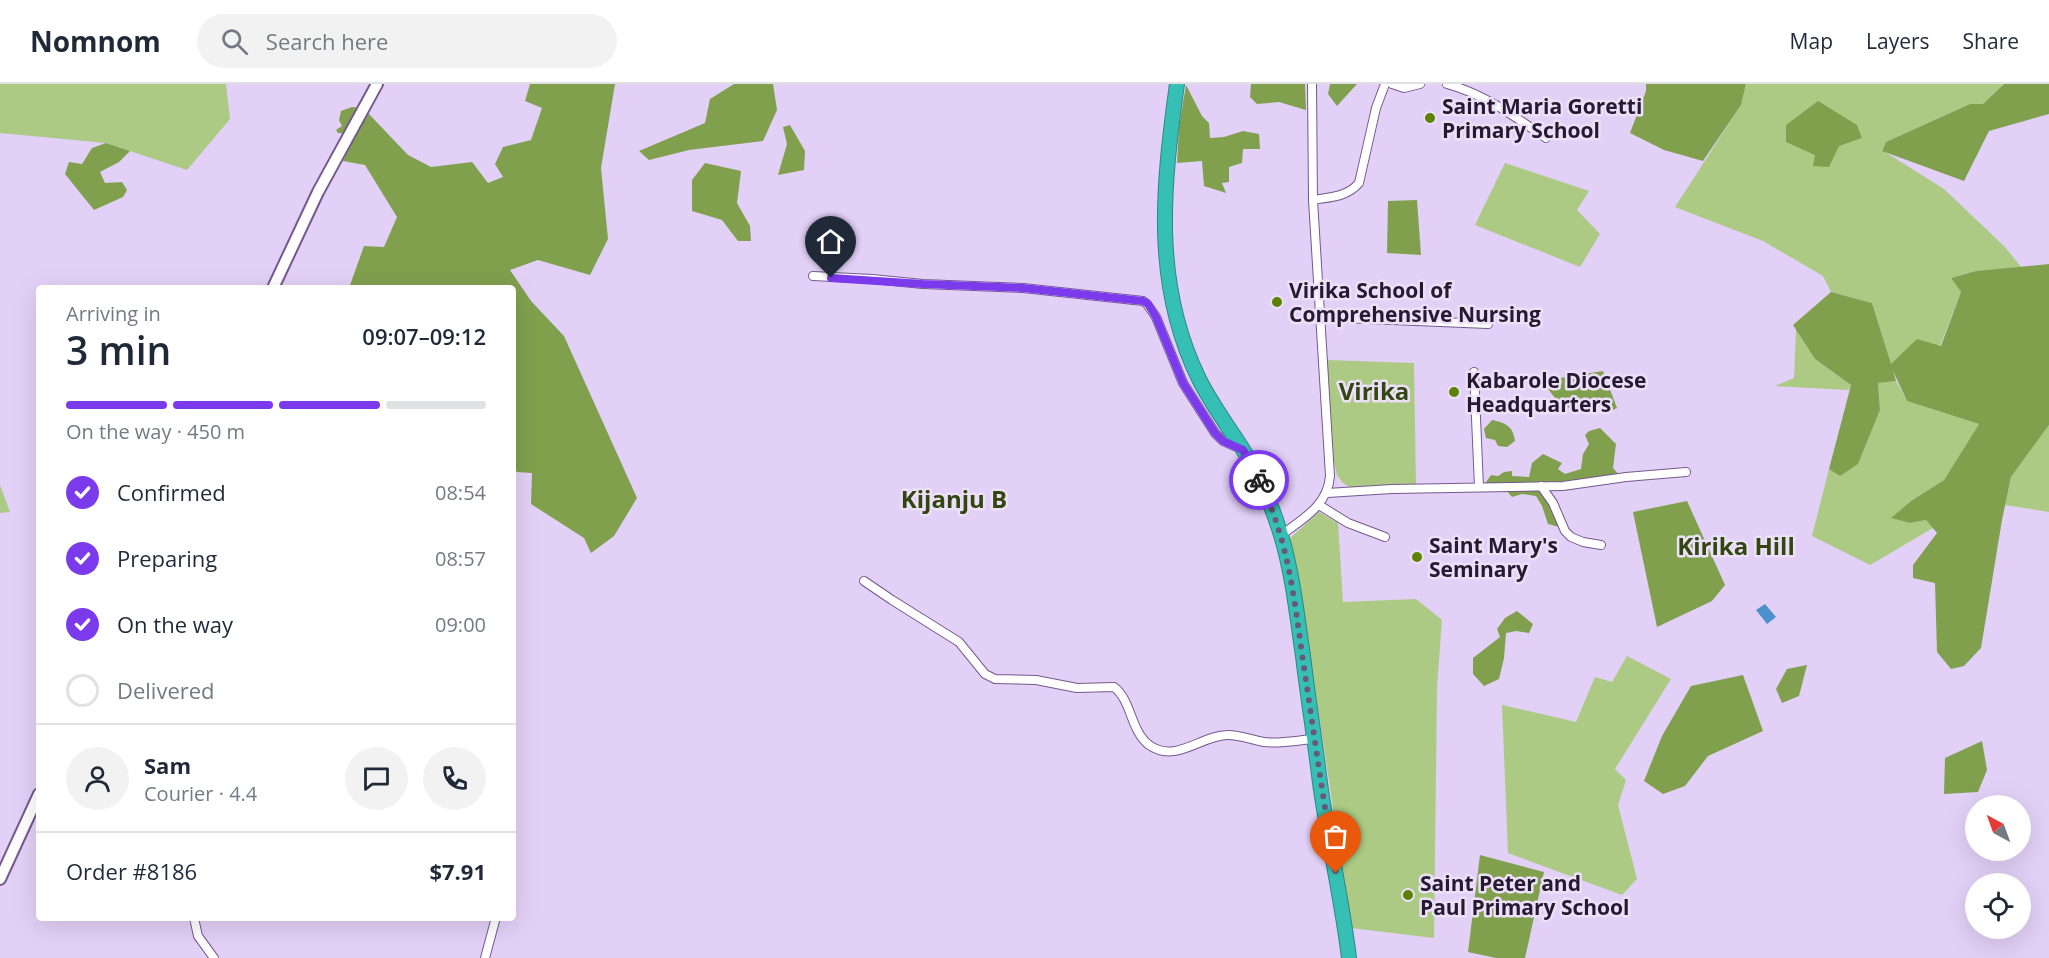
<!DOCTYPE html>
<html lang="en">
<head>
<meta charset="utf-8">
<style>
	:root { --surface:#fff; --page:#f2f2f3; --text:#1f2937; --muted:#747a83; --line:#e0e1e3; --accent:#7c3aed }
	body { margin:0; font-family:"Open Sans",sans-serif; background:var(--page); color:var(--text); height:100vh; display:flex; flex-direction:column; font-size:22px; white-space:nowrap }
	* { box-sizing:border-box; margin:0 }
	p { font-size:20px; color:var(--muted) }
	.icon { flex:none; width:33px; height:33px; fill:none; stroke:currentColor; stroke-width:2; stroke-linecap:round; stroke-linejoin:round }
	.map { position:relative; flex:1; overflow:hidden }
	.panel { position:absolute; left:36px; top:201px; width:480px; height:636px; display:flex; flex-direction:column; background:var(--surface); border-radius:6px; box-shadow:0 6px 24px #0002 }
	.panel>* { flex:none }
	.needle { width:39px; rotate:319deg }
	.fabs { position:absolute; left:1965px; top:711px; display:grid; gap:12px }
	.fabs a { display:grid; place-items:center; width:66px; height:66px; border-radius:50%; background:var(--surface); box-shadow:0 6px 24px #0002; font-size:30px }
	.pin { position:absolute; display:grid; place-items:center; width:51px; height:51px; color:#fff; margin:-62px -26px; border-radius:50% 50% 50% 0; rotate:-45deg; box-shadow:0 0 6px #0007 }
	.pin .icon { rotate:45deg }
	.courier { position:absolute; display:grid; place-items:center; width:60px; height:60px; margin:-30px; border:4px solid #7c3aed; border-radius:50%; background:#fff; color:#222; box-shadow:0 2px 8px #0007 }
	.head em { font-style:normal; font-weight:600 }
	.head div { display:flex; flex-direction:column-reverse }
	.head { display:flex; align-items:center; justify-content:space-between; height:102px; padding:0 30px }
	h1 { font-size:39px; font-weight:600; line-height:45px }
	.bar { display:grid; grid-template-columns:repeat(4,1fr); gap:9px 6px; align-content:center; height:72px; padding:0 30px }
	.bar i { height:8px; border-radius:4px; background:var(--line) }
	.bar .on { background:var(--accent) }
	.bar p { grid-column:span 4 }
	.line { display:flex; align-items:center; gap:15px; padding:0 30px; border-top:2px solid var(--line) }
	.line div { flex:1 }
	.round { display:grid; place-items:center; flex:none; width:63px; height:63px; border-radius:32px; background:var(--page) }
	ol { padding:0 30px; list-style:none }
	li { display:flex; align-items:center; gap:18px; height:66px }
	li p { margin-inline-start:auto }
	li .icon { padding:6px; border-radius:50%; background:var(--accent); color:#fff; stroke-width:4 }
	li:last-child { color:var(--muted) }
	li i { width:33px; height:33px; border:3px solid var(--line); border-radius:50% }
	header { display:flex; align-items:center; gap:36px; box-sizing:border-box; height:84px; padding:0 30px; background:var(--surface); border-bottom:2px solid var(--line) }
	header strong { font-size:28px }
	nav { display:flex; gap:33px; margin-inline-start:auto; font-size:21px }
	.search { width:420px; height:54px; background:var(--page); display:flex; align-items:center; gap:15px; box-sizing:border-box; padding:0 21px; border-radius:33px; color:var(--muted); font-size:22px }
	.map>svg:first-child { display:block }
	.green { fill:#acca83 }
	.forest { fill:#80a04e }
	.water { fill:#4b91ce }
	.lines { fill:none; stroke-linecap:round; stroke-linejoin:round }
	.street-casing { stroke:#755890; stroke-width:10 }
	.secondary-casing { stroke:#755890; stroke-width:14 }
	.highway-casing { stroke:#308687; stroke-width:16 }
	.street { stroke:#fff; stroke-width:8 }
	.secondary { stroke:#fff; stroke-width:10 }
	.highway { stroke:#36c0b5; stroke-width:14 }
	.done { stroke:#685a76; stroke-width:6; stroke-dasharray:0 10.8 }
	.route { stroke:#7c3aed; stroke-width:8 }
	.poi-dot { fill:#5c8200; stroke:#ece0f9; stroke-width:2 }
	.labels { text-anchor:middle; dominant-baseline:central; stroke-width:5; stroke-linejoin:round; paint-order:stroke }
	.poi-label { font-size:21px; font-weight:bold; fill:#261a31; stroke:#ece0f9; text-anchor:start }
	.quarter-label { font-size:24px; font-weight:bold; fill:#334611; stroke:#ece0f9 }
</style>
</head>
<body>
<header>
<strong>Nomnom</strong>
<div class="search"><svg class="icon" aria-label="search" viewBox="0 0 24 24"><circle cx="10" cy="10" r="6"/><path d="M15 15l6 6"/></svg>Search here</div>
<nav><a>Map</a><a>Layers</a><a>Share</a></nav>
</header>
<div class="map">
<svg width="2049" height="874" viewBox="0 0 2049 874">
	<rect width="100%" height="100%" fill="#e2d0f6"/>
	<g class="green">
		<polygon points="0,0 226,0 230,35 187,86 106,59 0,49"/>
		<polygon points="1746,0 2004,0 1983,20 1970,20 1886,58 1882,66 1944,105 2005,163 2021,183 1976,187 1951,194 1961,208 1940,262 1891,281 1872,219 1831,208 1823,192 1763,157 1675,123 1741,21"/>
		<polygon points="1505,79 1589,107 1577,126 1600,150 1580,183 1475,141"/>
		<polygon points="1796,245 1815,275 1851,301 1849,306 1775,302 1794,294"/>
		<polygon points="1327,276 1414,279 1416,402 1351,404 1343,399 1337,391 1333,373"/>
		<polygon points="1896,297 1907,317 1979,340 1944,396 1911,417 1892,434 1910,439 1926,436 1933,444 1870,481 1812,452 1829,385 1840,391 1858,380 1880,326 1878,299"/>
		<polygon points="2049,341 2049,428 2005,421 2011,393"/>
		<polygon points="0,401 10,428 0,429"/>
		<polygon points="1319,428 1338,439 1343,518 1416,515 1442,536 1437,603 1434,854 1351,844 1312,584 1288,456"/>
		<polygon points="1627,572 1671,595 1615,685 1626,696 1618,721 1637,795 1622,811 1508,769 1502,621 1576,638 1595,593 1612,598"/>
	</g>
	<g class="forest">
		<polygon points="530,0 615,0 601,84 608,155 590,191 538,176 510,186 531,217 564,252 637,414 614,452 591,469 584,454 531,420 532,389 517,388 513,384 513,204 349,204 364,162 384,163 397,133 365,81 343,77 367,28 408,71 431,83 472,78 488,99 503,93 495,80 503,63 531,56 542,24 525,17"/>
		<polygon points="734,0 773,0 777,26 763,57 689,66 649,76 639,67 705,39 710,15"/>
		<polygon points="1251,0 1305,0 1306,26 1279,18 1257,20 1250,13"/>
		<polygon points="1330,0 1357,0 1337,22 1328,10"/>
		<polygon points="1646,0 1746,0 1741,21 1703,77 1664,66 1630,49 1646,7"/>
		<polygon points="2004,0 2049,0 2049,30 1989,47 1964,97 1882,67 1886,58 1970,20 1983,20"/>
		<polygon points="1186,1 1202,32 1209,39 1210,54 1224,53 1243,47 1259,50 1260,65 1243,65 1242,79 1229,83 1229,98 1222,99 1226,109 1204,102 1202,77 1177,79 1179,43"/>
		<polygon points="1818,17 1857,41 1862,54 1839,62 1829,83 1813,82 1815,71 1786,58 1786,41"/>
		<polygon points="352,23 363,24 350,50 338,49 336,46 342,42 339,36 341,27"/>
		<polygon points="790,41 805,67 804,86 778,91 787,60 783,43"/>
		<polygon points="106,59 130,67 119,78 100,88 105,99 122,98 127,106 123,113 94,126 65,90 69,78 82,80 92,64"/>
		<polygon points="705,79 741,87 737,119 750,142 751,157 738,157 722,136 692,127 692,96"/>
		<polygon points="1417,116 1421,171 1387,169 1388,117"/>
		<polygon points="2049,180 2049,341 2011,393 2002,436 1981,564 1964,582 1951,585 1937,568 1935,499 1913,494 1913,481 1937,449 1926,436 1910,439 1891,434 1911,417 1944,396 1979,340 1907,317 1893,287 1896,297 1878,299 1880,326 1858,380 1840,392 1829,385 1851,301 1815,275 1793,241 1831,208 1872,219 1891,280 1917,255 1941,262 1961,208 1951,194 1976,187"/>
		<polygon points="1603,287 1617,324 1606,329 1597,316 1586,318 1579,329 1558,318 1542,297"/>
		<path d="M 1492,336 C 1506,339 1513,342 1515,357 L 1507,363 L 1498,362 L 1495,356 L 1486,354 L 1484,345 Z"/>
		<polygon points="1600,344 1616,360 1613,384 1620,392 1561,399 1484,401 1491,391 1498,392 1504,388 1512,387 1512,392 1529,393 1532,379 1543,370 1562,379 1558,385 1565,390 1581,385 1583,370 1589,360 1585,351 1589,347"/>
		<polygon points="1505,405 1540,405 1549,418 1559,443 1548,440 1542,422 1536,412 1522,410 1512,413"/>
		<polygon points="1687,417 1725,501 1712,517 1657,543 1633,428"/>
		<polygon points="1517,527 1533,540 1529,549 1516,547 1506,549 1504,574 1499,595 1484,602 1473,590 1473,574 1500,553 1497,545 1505,534"/>
		<polygon points="1807,581 1799,612 1782,619 1776,605 1787,585"/>
		<polygon points="1743,591 1763,647 1708,672 1685,702 1663,710 1644,697 1662,652 1691,602"/>
		<polygon points="1982,657 1987,686 1978,708 1944,710 1945,674"/>
		<polygon points="1480,771 1544,788 1525,874 1496,874 1468,868"/>
	</g>
	<polygon class="water" points="1765,520 1776,533 1767,540 1756,526"/>
	<g class="lines">
		<g class="street-casing">
			<g id="street">
				<polyline points="1392,0 1404,4 1420,0"/>
				<path d="M 1447,0 C 1484,10 1514,32 1546,54"/>
				<path d="M 1313,116 C 1330,113 1347,113 1359,99 L 1376,24 L 1385,0"/>
				<polyline points="813,192 872,195 923,200 1023,204 1143,217 1147,220 1156,233 1183,299 1215,349 1223,357 1241,365"/>
				<polyline points="1320,233 1488,240"/>
				<polyline points="1474,288 1479,403"/>
				<polyline points="1541,402 1553,419 1565,447 1571,453 1583,458 1601,461"/>
				<polyline points="1327,409 1392,405 1563,402 1626,393 1686,388"/>
				<polyline points="1319,421 1348,439 1385,453"/>
				<path d="M 1281,451 C 1303,435 1328,421 1330,392 L 1313,116 L 1312,0"/>
				<path d="M 864,497 L 892,516 L 959,558 L 985,590 L 995,595 L 1036,596 L 1077,604 L 1114,603 C 1132,617 1130,646 1149,661 C 1176,680 1201,651 1228,651 C 1240,651 1252,656 1264,658 C 1281,660 1298,656 1315,655"/>
				<polyline points="194,834 198,852 214,874"/>
				<polyline points="485,874 495,837"/>
			</g>
		</g>
		<g class="secondary-casing">
			<g id="secondary">
				<polyline points="273,204 318,108 377,0"/>
				<polyline points="0,795 39,710"/>
			</g>
		</g>
		<g class="highway-casing">
			<path id="highway" d="M 1177,0 C 1163,102 1152,199 1199,295 C 1211,319 1227,341 1242,364 C 1259,391 1272,422 1281,451 C 1293,491 1297,532 1303,572 C 1308,614 1315,657 1320,699 C 1328,757 1342,815 1349,874"/>
		</g>
		<use href="#street" class="street"/>
		<use href="#secondary" class="secondary"/>
		<use href="#highway" class="highway"/>
	</g>
	<g class="lines">
		<path class="done" d="M 1259,396 C 1288,454 1294,513 1303,577 C 1314,648 1323,718 1336,789"/>
		<polyline class="route" points="831,194 923,200 1023,204 1143,217 1148,220 1156,233 1183,299 1215,349 1223,357 1243,366 1259,396"/>
	</g>
	<g class="poi-dot">
		<circle cx="1430" cy="34" r="6"/>
		<circle cx="1277" cy="218" r="6"/>
		<circle cx="1454" cy="308" r="6"/>
		<circle cx="1417" cy="473" r="6"/>
		<circle cx="1408" cy="811" r="6"/>
	</g>
	<g class="labels">
		<g class="poi-label">
			<text x="1442" y="22">Saint Maria Goretti<tspan x="1442" dy="24">Primary School</tspan></text>
			<text x="1289" y="206">Virika School of<tspan x="1289" dy="24">Comprehensive Nursing</tspan></text>
			<text x="1466" y="296">Kabarole Diocese<tspan x="1466" dy="24">Headquarters</tspan></text>
			<text x="1429" y="461">Saint Mary's<tspan x="1429" dy="24">Seminary</tspan></text>
			<text x="1420" y="799">Saint Peter and<tspan x="1420" dy="24">Paul Primary School</tspan></text>
		</g>
		<g class="quarter-label">
			<text x="1374" y="306">Virika</text>
			<text x="954" y="414">Kijanju B</text>
			<text x="1736" y="461">Kirika Hill</text>
		</g>
	</g>
</svg>
<div class="fabs">
<a><svg class="needle" viewBox="-14 -14 28 28"><path d="M0-13l5 13h-10z" fill="#e53935"/><path d="M0 13l5-13h-10z" fill="#747a83"/></svg></a>
<a><svg class="icon" aria-label="locate" viewBox="0 0 24 24"><circle cx="12" cy="12" r="6"/><path d="M12 2v4M12 18v4M2 12h4M18 12h4"/></svg></a>
</div>
<div class="pin" style="left:1336px;top:789px;background:#ea580c"><svg class="icon" aria-label="bag" viewBox="0 0 24 24"><path d="M5 8h14l-1 12H6zM9 8a3 3 0 0 1 6 0"/></svg></div>
<div class="pin" style="left:831px;top:194px;background:#1f2937"><svg class="icon" aria-label="home" viewBox="0 0 24 24"><path d="M3 11l9-7 9 7M6 9v11h12V9"/></svg></div>
<div class="courier" style="left:1259px;top:396px"><svg class="icon" aria-label="bike" viewBox="0 0 24 24"><circle cx="6" cy="16" r="4"/><circle cx="18" cy="16" r="4"/><path d="M6 16l4-8h5l3 8M10 8l3 8H6M13 5h3"/></svg></div>
<section class="panel">
<div class="head"><div><h1>3 min</h1><p>Arriving in</p></div><em>09:07–09:12</em></div>
<div class="bar"><i class="on"></i><i class="on"></i><i class="on"></i><i></i><p>On the way · 450 m</p></div>
<ol>
<li><svg class="icon" aria-label="check" viewBox="0 0 24 24"><path d="M5 12l5 5 9-10"/></svg>Confirmed<p>08:54</p></li>
<li><svg class="icon" aria-label="check" viewBox="0 0 24 24"><path d="M5 12l5 5 9-10"/></svg>Preparing<p>08:57</p></li>
<li><svg class="icon" aria-label="check" viewBox="0 0 24 24"><path d="M5 12l5 5 9-10"/></svg>On the way<p>09:00</p></li>
<li><i></i>Delivered</li>
</ol>
<div class="line" style="height:108px"><a class="round"><svg class="icon" aria-label="person" viewBox="0 0 24 24"><circle cx="12" cy="8" r="4"/><path d="M4 21q1-7 8-7t8 7"/></svg></a><div><b>Sam</b><p>Courier · 4.4</p></div><a class="round"><svg class="icon" aria-label="chat" viewBox="0 0 24 24"><path d="M4 5h16v11H9l-5 4z"/></svg></a><a class="round"><svg class="icon" aria-label="phone" viewBox="0 0 24 24"><path d="M5 4h4l2 5-3 2q2 4 5 5l2-3 5 2v4C11 20 4 13 5 4z"/></svg></a></div>
<div class="line" style="height:78px"><div>Order #8186</div><b>$7.91</b></div>
</section>
</div>
</body>
</html>
